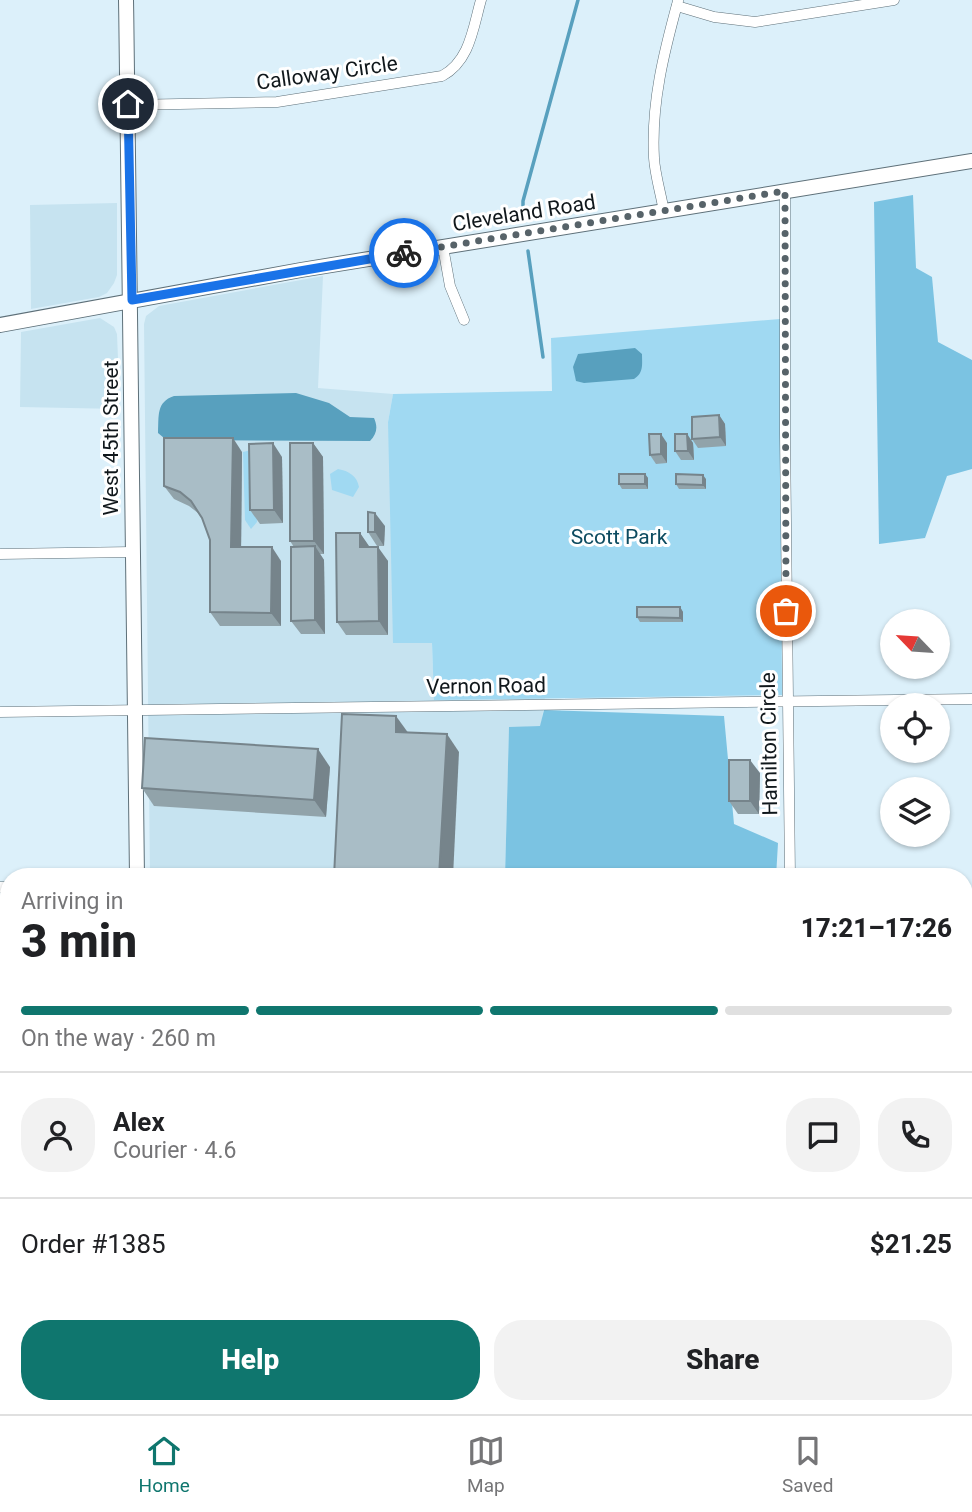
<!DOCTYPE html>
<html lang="en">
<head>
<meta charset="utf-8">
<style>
	:root { --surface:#fff; --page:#f2f2f2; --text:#202124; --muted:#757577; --line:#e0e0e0; --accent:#0f766e }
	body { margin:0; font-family:Roboto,sans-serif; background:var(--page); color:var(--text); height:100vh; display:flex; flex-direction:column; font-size:26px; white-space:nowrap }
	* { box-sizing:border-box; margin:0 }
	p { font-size:23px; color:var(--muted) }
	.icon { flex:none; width:38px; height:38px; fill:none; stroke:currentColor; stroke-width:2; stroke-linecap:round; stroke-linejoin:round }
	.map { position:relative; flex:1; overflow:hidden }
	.sheet { position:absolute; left:0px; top:868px; width:973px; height:546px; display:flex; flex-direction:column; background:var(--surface); border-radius:28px 28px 0 0; box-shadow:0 2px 5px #0004 }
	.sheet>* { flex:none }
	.needle { width:46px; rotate:295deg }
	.fabs { position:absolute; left:880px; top:609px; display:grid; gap:14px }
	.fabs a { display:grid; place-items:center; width:70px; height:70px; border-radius:50%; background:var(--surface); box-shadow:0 2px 5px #0004; font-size:35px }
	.pin { position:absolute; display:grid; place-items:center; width:60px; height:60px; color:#fff; margin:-30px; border:4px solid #fff; border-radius:50%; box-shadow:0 2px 7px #0007 }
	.courier { position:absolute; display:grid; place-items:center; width:70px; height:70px; margin:-35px; border:5px solid #1a73e8; border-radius:50%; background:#fff; color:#222; box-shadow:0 2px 9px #0007 }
	.summary em { font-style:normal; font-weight:800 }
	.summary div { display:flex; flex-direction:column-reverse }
	.summary { display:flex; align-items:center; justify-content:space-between; height:119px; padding:0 21px }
	h1 { font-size:46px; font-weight:800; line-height:52px }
	.bar { display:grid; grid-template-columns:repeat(4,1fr); gap:10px 7px; align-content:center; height:84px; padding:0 21px }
	.bar i { height:9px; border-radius:5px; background:var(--line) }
	.bar .selected { background:var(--accent) }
	.bar p { grid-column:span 4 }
	.line { display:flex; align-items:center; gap:18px; padding:0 21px; border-top:2px solid var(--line) }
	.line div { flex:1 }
	.round { display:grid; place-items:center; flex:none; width:74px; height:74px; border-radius:28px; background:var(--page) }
	.action { display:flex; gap:14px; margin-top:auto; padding:14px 21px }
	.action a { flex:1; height:80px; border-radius:28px; background:var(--accent); color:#fff; font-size:28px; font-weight:800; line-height:80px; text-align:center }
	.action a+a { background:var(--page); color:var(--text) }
	.tabs { display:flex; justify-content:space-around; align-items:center; height:98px; border-top:2px solid var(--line); background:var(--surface); font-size:19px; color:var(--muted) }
	.tabs a { display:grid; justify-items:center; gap:4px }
	.tabs .selected { color:var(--accent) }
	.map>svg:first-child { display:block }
	.built { fill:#c6e3f0 }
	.green { fill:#a0d9f2 }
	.forest { fill:#7bc3e2 }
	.water { fill:#58a0be }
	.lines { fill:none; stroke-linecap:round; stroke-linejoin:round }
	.stream { stroke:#58a0be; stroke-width:3.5 }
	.street-casing { stroke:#5e7079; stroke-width:11 }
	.secondary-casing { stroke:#5e7079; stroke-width:16 }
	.street { stroke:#fff; stroke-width:10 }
	.secondary { stroke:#fff; stroke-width:14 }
	.rail { stroke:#636f76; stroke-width:3.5; stroke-dasharray:10 5; stroke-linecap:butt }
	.wall { fill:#91a3aa }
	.shaded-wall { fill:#76848b }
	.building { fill:#a9bdc6; stroke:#76848b; stroke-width:2 }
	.done { stroke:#576369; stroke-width:7; stroke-dasharray:0 12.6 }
	.route { stroke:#1a73e8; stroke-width:9 }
	.labels { text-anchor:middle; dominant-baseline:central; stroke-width:6; stroke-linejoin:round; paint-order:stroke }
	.street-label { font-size:21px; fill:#10171b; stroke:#fff }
	.park-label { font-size:21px; fill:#0d4b60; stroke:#fff }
</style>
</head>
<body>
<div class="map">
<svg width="972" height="1414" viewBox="0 0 972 1414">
	<rect width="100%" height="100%" fill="#dcf0fa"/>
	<g class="built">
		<polygon points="117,203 117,275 114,283 107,293 99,297 31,309 30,205"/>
		<polygon points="323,276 318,388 393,394 388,422 432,643 434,700 545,698 541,726 509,728 505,877 150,877 144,324 146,316 159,306"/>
		<polygon points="100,318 114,327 117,334 120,409 20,407 21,332"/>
		<polygon points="964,993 972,993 972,1147 964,1165"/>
		<polygon points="972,1236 972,1414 871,1414 877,1405 964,1405 964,1240"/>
		<polygon points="156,1405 850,1405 843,1414 156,1414"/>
	</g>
	<g class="green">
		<polygon points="780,319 782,695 434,700 432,643 393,643 388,422 393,394 552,391 551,338"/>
		<polygon points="255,449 258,451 257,522 251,529 245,520 243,452"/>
		<path d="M 338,469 C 349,471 357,476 359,487 L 353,497 L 332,490 L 330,474 Z"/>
	</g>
	<g class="forest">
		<polygon points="913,195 916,268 932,277 938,342 972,360 972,469 947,476 925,538 879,544 874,202"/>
		<polygon points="544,710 724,716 734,824 778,843 776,877 505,877 509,727 540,726"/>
	</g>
	<g class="water">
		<path d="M 635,348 L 642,354 C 642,364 644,373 634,379 L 584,383 L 576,381 L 573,367 L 578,354 Z"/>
		<path d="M 296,393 L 329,403 L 350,417 L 374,418 C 378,427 377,434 370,441 L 175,440 L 164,438 L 158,433 C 159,416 156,402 174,396 Z"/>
	</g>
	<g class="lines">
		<g class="stream">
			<polyline points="523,217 523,201 578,0"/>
			<polyline points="528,251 543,357"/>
			<polyline points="964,1197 972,1179"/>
			<polyline points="862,1414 869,1405"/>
		</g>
		<g class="street-casing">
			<g id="street">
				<polyline points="677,6 714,17 755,22 894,0"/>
				<path d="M 128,105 L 277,102 L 442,76 C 470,61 473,28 481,0"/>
				<polyline points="785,191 785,434 790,877"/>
				<path d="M 664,212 C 661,194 655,175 654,158 C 651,103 664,52 678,1"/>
				<polyline points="443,247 450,286 464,320"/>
				<polyline points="0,554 132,552"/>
				<polyline points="0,712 972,699"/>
				<polyline points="0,887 9,887"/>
				<polyline points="964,1001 972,1001"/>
				<polyline points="964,1135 972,1117"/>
				<polyline points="825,1414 833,1405"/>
			</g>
		</g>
		<g class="secondary-casing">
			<g id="secondary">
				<path d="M 126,0 C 131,292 135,584 137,877"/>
				<polyline points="0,325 301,270 972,161"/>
				<polyline points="143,1405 143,1414"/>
			</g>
		</g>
		<use href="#street" class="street"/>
		<use href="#secondary" class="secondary"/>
		<polyline class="rail" points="964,1252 972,1241"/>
	</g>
	<g class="wall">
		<polygon points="719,415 725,424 726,446 698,448 692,439"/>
		<polygon points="687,434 693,443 694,460 681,460 675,451"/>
		<polygon points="313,443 323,457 324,554 320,554 324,560 325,634 301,634 291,621 294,547 290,541"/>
		<polygon points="667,443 667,463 656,464 650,455"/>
		<polygon points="242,452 241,547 281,561 281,626 220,626 210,612 210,540 202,518 198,513 189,506 174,499 164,486"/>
		<polygon points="282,457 283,523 260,524 250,510"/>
		<polygon points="645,474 648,478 648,489 622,489 619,484"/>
		<polygon points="706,479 706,489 679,489 676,484"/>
		<polygon points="385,526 384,546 377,546 368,532"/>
		<polygon points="360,533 369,547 388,561 388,635 346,635 337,622"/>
		<polygon points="680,607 683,612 683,622 640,622 637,617"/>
		<polygon points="330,767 326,817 154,806 142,788"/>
		<polygon points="760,773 759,814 738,814 729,801"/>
		<polygon points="972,1251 972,1414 965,1414 947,1405 964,1405 964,1267"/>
		<polygon points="185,1405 742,1405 742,1408 318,1414 191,1414"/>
	</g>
	<g class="shaded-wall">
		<polygon points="719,415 725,424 726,446 720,437"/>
		<polygon points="661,434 667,443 667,463 661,454"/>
		<polygon points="687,434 693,443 694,460 688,451"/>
		<polygon points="233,438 242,452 241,560 231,547"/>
		<polygon points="273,443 282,457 283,523 274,510"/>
		<polygon points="313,443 323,457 324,554 314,541"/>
		<polygon points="645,474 648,478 648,489 645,484"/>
		<polygon points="703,475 706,479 706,489 703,485"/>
		<polygon points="375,513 385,526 384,546 375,532"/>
		<polygon points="360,533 369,546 369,561 360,547"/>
		<polygon points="315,546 324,560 325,634 315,620"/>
		<polygon points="272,547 281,561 281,626 271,613"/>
		<polygon points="378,547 388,561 388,635 379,621"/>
		<polygon points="680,607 683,612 683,622 680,618"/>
		<polygon points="396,716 409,734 396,732"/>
		<polygon points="447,734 459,752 453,877 439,877"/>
		<polygon points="318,749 330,767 326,817 314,800"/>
		<polygon points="750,760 760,773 759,814 750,801"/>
		<polygon points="964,1048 971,1057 964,1071"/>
		<polygon points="696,1405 703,1405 706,1409 706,1414 696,1414"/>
		<polygon points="927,1405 945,1405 942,1413 943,1414 933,1414"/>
	</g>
	<g class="building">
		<polygon points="719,415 720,437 692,439 692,417"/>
		<polygon points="649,434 661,434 661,454 650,455"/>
		<polygon points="675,434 687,434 688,451 675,451"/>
		<polygon points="164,438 233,438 231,547 272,547 271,613 210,612 210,540 202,518 191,501 180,492 164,486"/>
		<polygon points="273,443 274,510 250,510 249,444"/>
		<polygon points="290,443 313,443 314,541 290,541"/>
		<rect x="619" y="474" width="26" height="10"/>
		<polygon points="676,474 703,475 703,485 676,484"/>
		<polygon points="368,512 375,513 375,532 368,532"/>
		<polygon points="336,533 360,533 360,547 378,547 379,621 337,622"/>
		<polygon points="315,546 315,620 291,621 291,547"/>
		<polygon points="637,607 680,607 680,618 637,617"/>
		<polygon points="342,714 396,716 396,732 447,734 439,877 334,877"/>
		<polygon points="145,738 318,749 314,800 142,788"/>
		<rect x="729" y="760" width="21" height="41"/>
		<polygon points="972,1251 972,1405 964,1402 964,1267"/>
		<rect x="616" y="1405" width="80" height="9"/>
		<polygon points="888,1405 929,1405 940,1410 939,1414 884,1414"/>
	</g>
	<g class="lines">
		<polyline class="done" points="404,253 785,191 786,611"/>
		<polyline class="route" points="128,104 132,300 404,253"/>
	</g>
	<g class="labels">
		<g class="street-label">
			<text transform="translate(327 73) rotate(-8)">Calloway Circle</text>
			<text transform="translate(524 213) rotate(-9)">Cleveland Road</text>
			<text transform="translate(111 438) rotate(-90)">West 45th Street</text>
			<text transform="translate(486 686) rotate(-1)">Vernon Road</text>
			<text transform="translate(769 744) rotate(-91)">Hamilton Circle</text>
		</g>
		<g class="park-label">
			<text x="619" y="537">Scott Park</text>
		</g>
	</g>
</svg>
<div class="fabs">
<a><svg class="needle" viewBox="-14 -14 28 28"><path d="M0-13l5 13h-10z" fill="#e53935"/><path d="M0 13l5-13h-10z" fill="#757577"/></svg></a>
<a><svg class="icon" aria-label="locate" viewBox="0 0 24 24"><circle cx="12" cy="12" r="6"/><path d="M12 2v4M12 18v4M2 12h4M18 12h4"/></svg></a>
<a><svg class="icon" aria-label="layers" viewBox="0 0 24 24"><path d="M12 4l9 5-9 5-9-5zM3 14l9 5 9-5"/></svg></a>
</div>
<div class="pin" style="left:786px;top:611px;background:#ea580c"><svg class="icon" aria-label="bag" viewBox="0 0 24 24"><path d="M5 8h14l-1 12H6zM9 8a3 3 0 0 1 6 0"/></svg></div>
<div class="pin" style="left:128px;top:104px;background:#1f2937"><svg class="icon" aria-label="home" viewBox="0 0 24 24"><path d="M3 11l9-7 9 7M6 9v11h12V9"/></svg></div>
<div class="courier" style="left:404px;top:253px"><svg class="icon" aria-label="bike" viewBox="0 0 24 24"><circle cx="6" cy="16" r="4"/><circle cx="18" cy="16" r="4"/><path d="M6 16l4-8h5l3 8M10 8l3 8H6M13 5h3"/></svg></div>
<section class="sheet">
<div class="summary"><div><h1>3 min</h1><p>Arriving in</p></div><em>17:21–17:26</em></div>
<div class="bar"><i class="selected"></i><i class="selected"></i><i class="selected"></i><i></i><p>On the way · 260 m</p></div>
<div class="line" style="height:126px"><a class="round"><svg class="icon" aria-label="person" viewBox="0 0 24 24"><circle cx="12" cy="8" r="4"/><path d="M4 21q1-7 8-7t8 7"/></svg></a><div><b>Alex</b><p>Courier · 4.6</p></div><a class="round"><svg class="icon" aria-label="chat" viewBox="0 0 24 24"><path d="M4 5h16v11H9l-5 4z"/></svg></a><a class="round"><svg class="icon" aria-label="phone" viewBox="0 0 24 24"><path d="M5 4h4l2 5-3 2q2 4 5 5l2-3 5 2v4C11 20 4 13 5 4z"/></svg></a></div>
<div class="line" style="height:91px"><div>Order #1385</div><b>$21.25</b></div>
<div class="action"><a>Help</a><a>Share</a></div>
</section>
</div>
<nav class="tabs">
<a class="selected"><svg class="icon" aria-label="home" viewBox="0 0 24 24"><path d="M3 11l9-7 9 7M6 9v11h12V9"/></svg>Home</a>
<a><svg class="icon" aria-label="map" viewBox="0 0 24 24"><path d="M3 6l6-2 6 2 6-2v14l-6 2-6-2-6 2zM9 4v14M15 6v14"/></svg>Map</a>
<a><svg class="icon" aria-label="saved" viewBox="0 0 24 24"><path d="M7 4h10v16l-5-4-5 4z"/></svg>Saved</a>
</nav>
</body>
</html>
